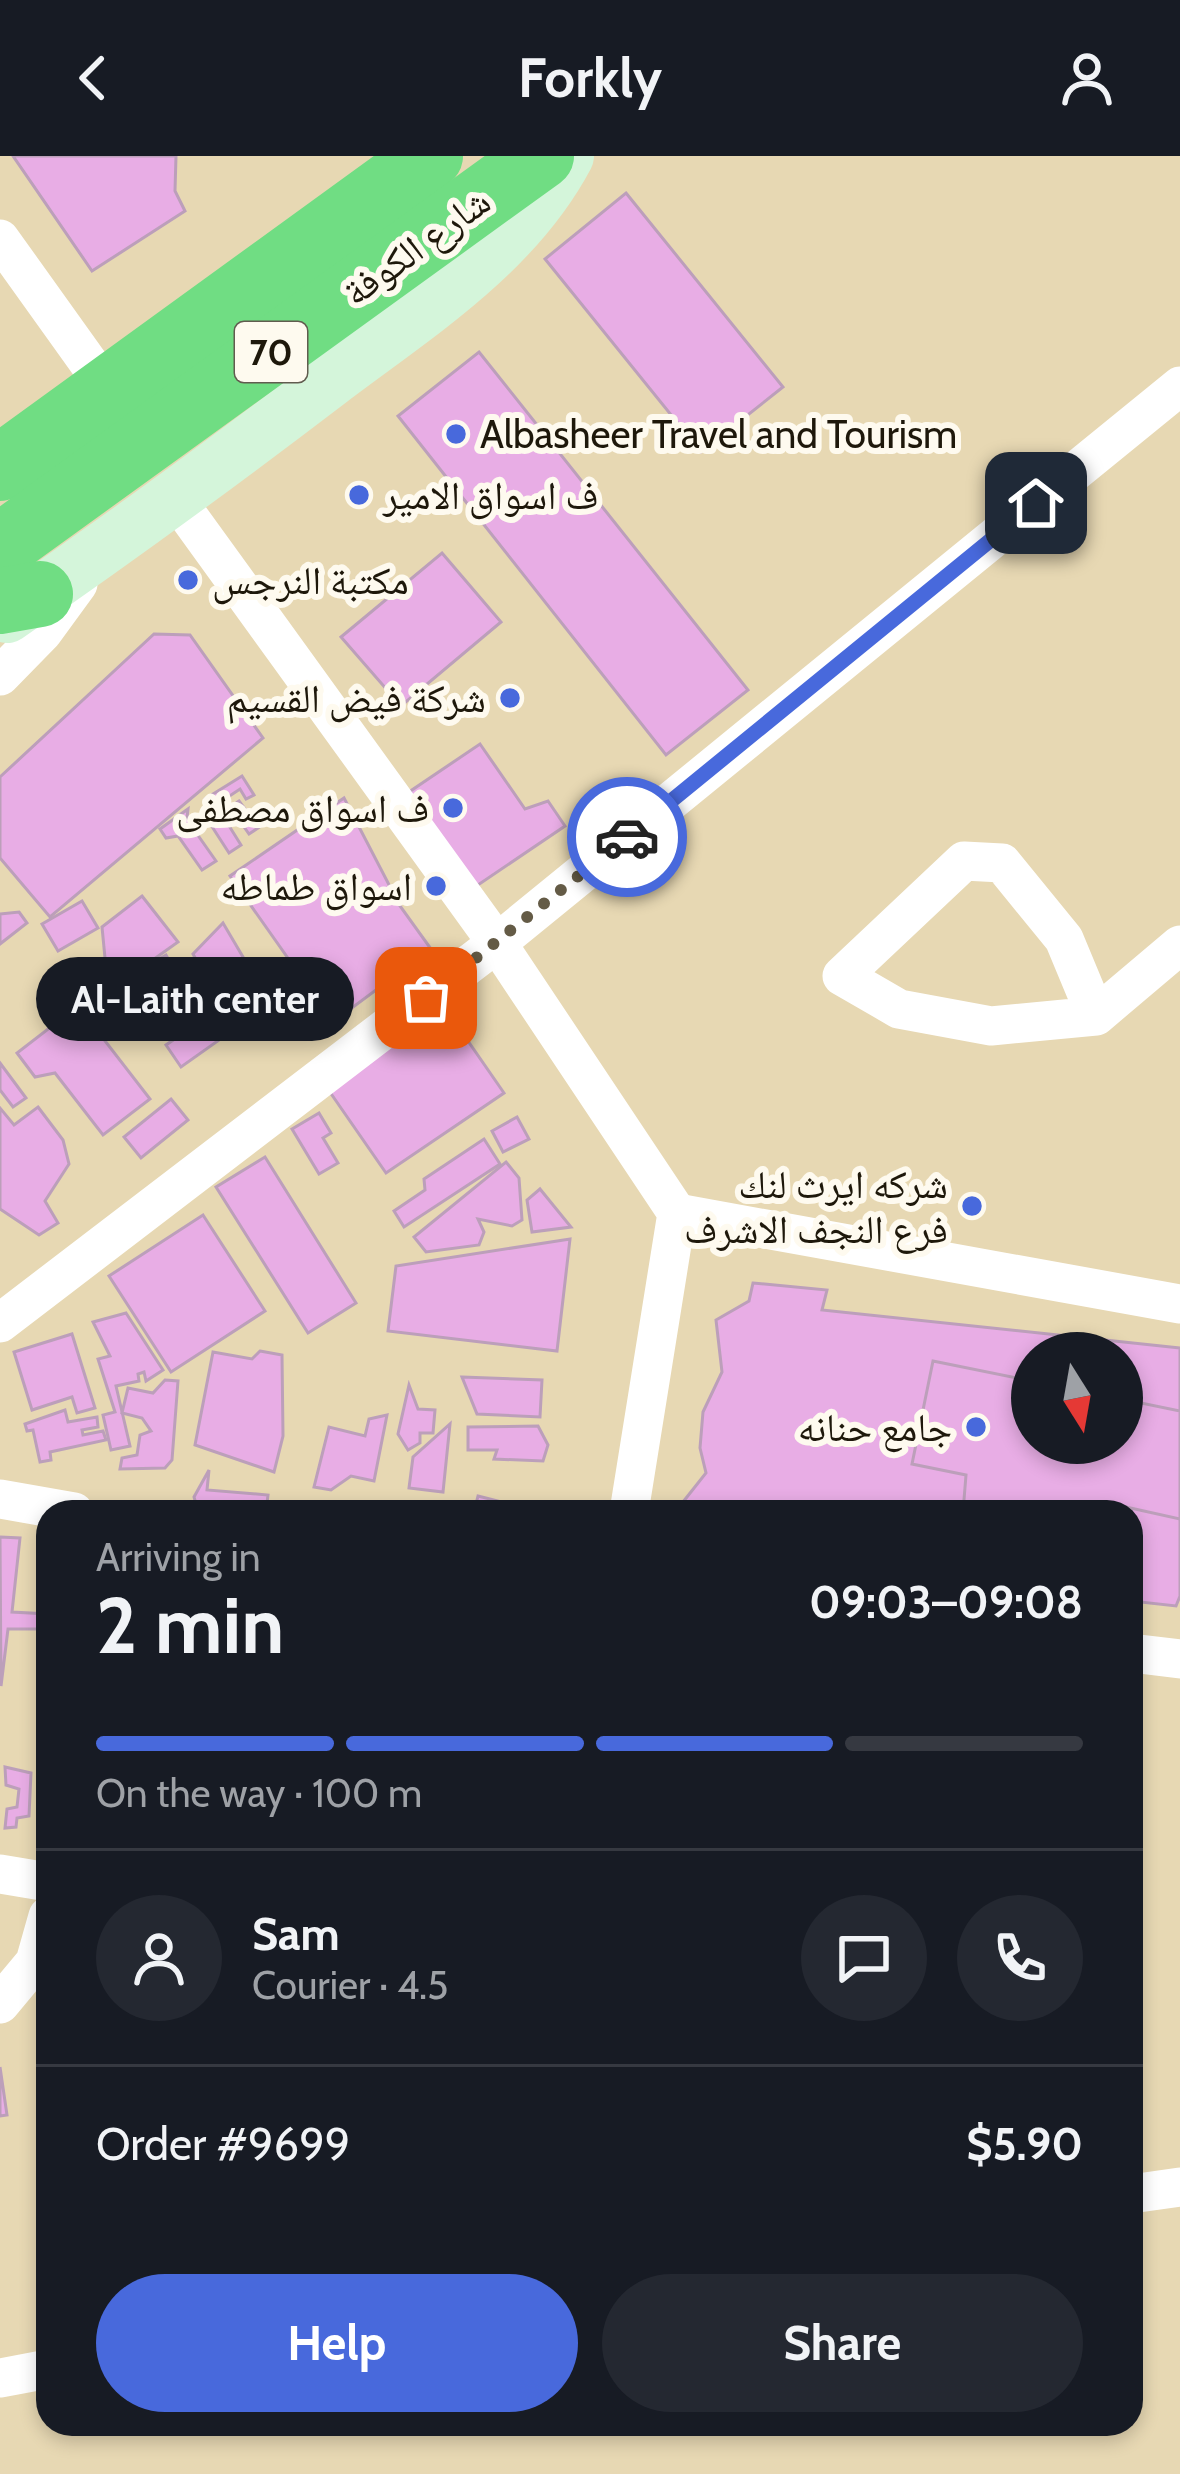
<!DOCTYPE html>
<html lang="en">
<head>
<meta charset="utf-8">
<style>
	:root { --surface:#171b24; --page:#242831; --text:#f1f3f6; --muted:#9ea1a6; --line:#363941; --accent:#4869dc }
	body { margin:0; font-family:Cabin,"Noto Naskh Arabic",sans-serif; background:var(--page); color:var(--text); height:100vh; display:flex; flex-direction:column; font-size:45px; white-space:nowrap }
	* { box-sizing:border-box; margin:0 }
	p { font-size:39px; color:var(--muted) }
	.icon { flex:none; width:66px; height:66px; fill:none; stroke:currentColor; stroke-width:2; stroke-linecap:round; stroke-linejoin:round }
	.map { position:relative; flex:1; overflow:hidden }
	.details { position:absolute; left:36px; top:1344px; width:1107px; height:936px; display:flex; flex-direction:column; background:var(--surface); border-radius:36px; box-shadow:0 6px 18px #0003 }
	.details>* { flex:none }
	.needle { width:78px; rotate:169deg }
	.buttons { position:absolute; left:1011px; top:1176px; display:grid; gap:24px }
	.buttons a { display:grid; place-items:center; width:132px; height:132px; border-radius:50%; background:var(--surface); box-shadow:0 6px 18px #0003; font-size:60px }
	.pin { position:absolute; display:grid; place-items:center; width:102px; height:102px; color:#fff; margin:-51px; border-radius:24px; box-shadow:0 6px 18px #0006 }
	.courier { position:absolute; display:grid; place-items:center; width:120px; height:120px; margin:-60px; border:9px solid #4869dc; border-radius:50%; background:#fff; color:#222; box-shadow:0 3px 15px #0007 }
	.bubble { position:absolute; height:84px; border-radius:42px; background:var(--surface); box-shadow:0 6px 18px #0003; font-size:39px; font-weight:700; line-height:84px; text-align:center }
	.headline em { font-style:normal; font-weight:700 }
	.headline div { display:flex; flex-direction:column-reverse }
	.headline { display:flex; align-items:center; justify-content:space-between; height:204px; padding:0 60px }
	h1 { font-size:78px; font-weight:700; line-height:90px }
	.bar { display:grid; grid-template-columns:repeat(4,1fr); gap:18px 12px; align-content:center; height:144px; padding:0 60px }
	.bar i { height:15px; border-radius:9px; background:var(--line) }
	.bar .current { background:var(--accent) }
	.bar p { grid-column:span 4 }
	.line { display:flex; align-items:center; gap:30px; padding:0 60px; border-top:3px solid var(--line) }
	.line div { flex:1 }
	.round { display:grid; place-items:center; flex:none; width:126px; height:126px; border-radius:63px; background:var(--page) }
	.button { display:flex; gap:24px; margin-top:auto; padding:24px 60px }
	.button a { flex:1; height:138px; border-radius:72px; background:var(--accent); color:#fff; font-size:48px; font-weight:700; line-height:138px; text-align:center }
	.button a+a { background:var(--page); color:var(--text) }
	header { display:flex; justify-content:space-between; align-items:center; height:156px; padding:0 60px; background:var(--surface); font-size:54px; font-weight:700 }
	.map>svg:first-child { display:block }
	.building { fill:#e8ade5; stroke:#bc9fba; stroke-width:3; fill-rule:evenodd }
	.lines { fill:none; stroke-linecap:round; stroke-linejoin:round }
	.street { stroke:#fff; stroke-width:39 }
	.secondary { stroke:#d4f5da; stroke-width:54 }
	.highway { stroke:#70dd83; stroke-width:66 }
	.done { stroke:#645b46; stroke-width:12; stroke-dasharray:0 21.6 }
	.route { stroke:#4869dc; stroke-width:15 }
	.poi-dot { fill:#4869dc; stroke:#fefaef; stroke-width:4.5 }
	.labels { text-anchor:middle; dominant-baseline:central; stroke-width:12; stroke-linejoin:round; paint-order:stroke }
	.shield { fill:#fefaef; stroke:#615c4f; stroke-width:3 }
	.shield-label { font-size:36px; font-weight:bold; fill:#1e180b }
	.street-label { font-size:39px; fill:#1e180b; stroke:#fefaef }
	.poi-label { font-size:39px; fill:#1e180b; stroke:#fefaef; text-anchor:end }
</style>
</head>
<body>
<header><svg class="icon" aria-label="back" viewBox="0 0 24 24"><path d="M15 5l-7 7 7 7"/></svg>Forkly<svg class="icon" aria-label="person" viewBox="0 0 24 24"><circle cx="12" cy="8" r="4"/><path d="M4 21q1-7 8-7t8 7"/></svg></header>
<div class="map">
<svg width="1180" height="2318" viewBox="0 0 1180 2318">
	<rect width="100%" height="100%" fill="#e7d8b3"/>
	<g class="building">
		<polygon points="13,0 176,0 175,35 185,55 92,115"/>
		<polygon points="626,37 783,231 701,296 545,103"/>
		<polygon points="479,196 748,534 666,599 398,260"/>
		<polygon points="442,397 501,466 401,550 341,481"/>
		<polygon points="154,478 190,479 263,582 50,761 0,702 0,621"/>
		<polygon points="480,588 525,653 548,645 565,670 475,731 409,636"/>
		<polygon points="242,620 254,639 246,643 240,633 216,649 241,689 229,697 209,666 205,643"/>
		<polygon points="344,642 400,750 431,793 333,866 230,720"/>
		<polygon points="239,645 248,657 257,651 267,666 249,678 230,651"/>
		<polygon points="188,653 187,662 195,665 190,668 216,705 202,714 178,680 166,682 160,673"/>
		<polygon points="142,740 178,786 140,813 142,817 154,835 142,813 166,799 190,840 172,850 178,862 141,883 123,852 134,839 105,802 102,771"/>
		<polygon points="82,745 98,772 58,795 42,768"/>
		<polygon points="19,756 27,767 0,788 0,758"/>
		<polygon points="223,767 253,818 216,839 193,798"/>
		<polygon points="205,843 229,877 181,911 166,889 195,869 191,853"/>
		<polygon points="443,849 504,937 386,1017 325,929"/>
		<polygon points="78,850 150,943 103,979 55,917 35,921 17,897"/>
		<polygon points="0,907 26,942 13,951 0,934"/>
		<polygon points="171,943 188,964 141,1002 124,981"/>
		<polygon points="38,951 63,984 69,1008 45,1045 58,1067 39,1079 0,1053 0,952 14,969"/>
		<polygon points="319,957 331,977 323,982 338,1007 319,1018 292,973"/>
		<polygon points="517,961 529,983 503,996 492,975"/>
		<polygon points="484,983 500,1008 404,1071 394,1055 425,1034 424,1023"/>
		<polygon points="265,1001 356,1147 308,1177 216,1031"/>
		<polygon points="506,1006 519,1022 522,1064 512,1070 478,1063 484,1076 479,1089 426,1096 414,1081"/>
		<polygon points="540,1033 571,1071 532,1076 527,1044"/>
		<polygon points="203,1059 265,1155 171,1216 109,1120"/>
		<polygon points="570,1083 557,1195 388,1175 396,1110"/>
		<path d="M 753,1127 L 827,1134 L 822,1154 L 1180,1192 L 1180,1440 L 1176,1450 L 1131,1445 L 1131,1356 L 685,1356 L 683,1346 L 706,1317 L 700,1292 L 703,1256 L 722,1216 L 716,1164 L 749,1145 ZM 1032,1197 L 1122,1197 L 1122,1287 L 1032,1287 Z"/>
		<polygon points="126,1157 163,1214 146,1225 144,1216 138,1218 139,1225 116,1230 130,1290 111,1294 103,1259 115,1256 98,1203 110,1200 93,1166"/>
		<polygon points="72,1178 95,1252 77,1257 72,1241 32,1254 14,1196"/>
		<polygon points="260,1195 282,1199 283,1280 274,1316 195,1289 213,1196 252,1203"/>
		<polygon points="933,1205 1032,1225 1032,1287 1122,1287 1122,1243 1180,1255 1180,1363 1126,1351 1124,1356 963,1356 966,1319 912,1308"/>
		<polygon points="462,1221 542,1224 540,1261 477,1258"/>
		<polygon points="165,1224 178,1225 172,1304 165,1312 120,1313 122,1302 137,1299 140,1279 151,1275 142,1262 122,1257 128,1232 153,1237"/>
		<polygon points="409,1229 418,1253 435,1254 433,1277 420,1277 420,1287 408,1294 398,1278"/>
		<polygon points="65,1254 68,1266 97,1261 98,1271 82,1274 83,1279 103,1275 106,1284 50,1296 51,1304 40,1306 33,1274 27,1275 25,1268"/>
		<polygon points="387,1259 374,1325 351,1320 331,1334 314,1331 329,1271 365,1280 369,1263"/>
		<polygon points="450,1268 443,1336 409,1332 413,1301"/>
		<polygon points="538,1270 548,1289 543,1305 494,1303 497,1294 468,1294 468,1271"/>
		<polygon points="209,1314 207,1334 268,1339 266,1356 198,1355 194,1341"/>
		<polygon points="478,1340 498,1345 495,1356 474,1356"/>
		<polygon points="0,1381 20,1382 12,1456 48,1458 48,1473 8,1473 1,1530"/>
		<polygon points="5,1611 31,1617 29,1660 17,1662 16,1671 5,1672 7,1653 17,1651 19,1633 6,1629"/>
		<polygon points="0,1911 7,1959 0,1960"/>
	</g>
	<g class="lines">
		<g class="street">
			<polyline points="0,83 93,213"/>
			<polyline points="176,343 497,787 677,1057 629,1356"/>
			<polyline points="0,520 43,476 78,428"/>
			<polyline points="1096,860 1064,783 1002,707 964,705 842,820 899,853 991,870 1096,860 1180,789"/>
			<polyline points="677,1057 1180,1148"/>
			<polyline points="0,1167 497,787 1180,230"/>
			<polyline points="0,1343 74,1356"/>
			<polyline points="1131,1497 1180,1503"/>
			<polyline points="0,1718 48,1726"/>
			<polyline points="0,1848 35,1806 48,1760"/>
			<polyline points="1131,2038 1180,2031"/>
			<polyline points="0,2222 48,2213"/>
		</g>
		<path class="secondary" d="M 7,460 C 117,384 225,305 331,224 C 417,159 515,98 567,0"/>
		<g class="highway">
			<polyline points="0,312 430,0"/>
			<polyline points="0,391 541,0"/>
			<polyline points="0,445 40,438"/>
		</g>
	</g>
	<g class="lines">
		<polyline class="done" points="426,842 627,681"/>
		<polyline class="route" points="627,681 1036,347"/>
	</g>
	<g class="poi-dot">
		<circle cx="456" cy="278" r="12"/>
		<circle cx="359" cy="339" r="12"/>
		<circle cx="188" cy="424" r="12"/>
		<circle cx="510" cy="542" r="12"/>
		<circle cx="453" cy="652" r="12"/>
		<circle cx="436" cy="730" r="12"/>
		<circle cx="972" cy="1050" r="12"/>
		<circle cx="976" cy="1271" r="12"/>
	</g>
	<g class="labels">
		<rect class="shield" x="235" y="166" width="72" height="60" rx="9"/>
		<g class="shield-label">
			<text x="271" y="196">70</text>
		</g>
		<g class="street-label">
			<text transform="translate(416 90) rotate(-36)">شارع الكوفة</text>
		</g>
		<g class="poi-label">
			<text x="480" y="278" text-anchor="start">Albasheer Travel and Tourism</text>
			<text x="383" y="339" text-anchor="start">ف اسواق الامير</text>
			<text x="212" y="424" text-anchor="start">مكتبة النرجس</text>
			<text x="486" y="542">شركة فيض القسيم</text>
			<text x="429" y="652">ف اسواق مصطفى</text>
			<text x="412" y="730">اسواق طماطه</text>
			<text x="948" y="1028">شركه ايرث لنك<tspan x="948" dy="45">فرع النجف الاشرف</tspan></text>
			<text x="952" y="1271">جامع حنانه</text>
		</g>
	</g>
</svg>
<div class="buttons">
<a><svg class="needle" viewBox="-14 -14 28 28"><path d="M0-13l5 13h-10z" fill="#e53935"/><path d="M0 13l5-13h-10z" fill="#9ea1a6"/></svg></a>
</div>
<div class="pin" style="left:426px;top:842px;background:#ea580c"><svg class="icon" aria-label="bag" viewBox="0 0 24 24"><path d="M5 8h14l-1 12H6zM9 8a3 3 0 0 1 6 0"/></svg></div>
<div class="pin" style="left:1036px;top:347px;background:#1f2937"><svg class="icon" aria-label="home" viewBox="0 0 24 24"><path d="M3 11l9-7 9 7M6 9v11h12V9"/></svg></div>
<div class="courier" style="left:627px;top:681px"><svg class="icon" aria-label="car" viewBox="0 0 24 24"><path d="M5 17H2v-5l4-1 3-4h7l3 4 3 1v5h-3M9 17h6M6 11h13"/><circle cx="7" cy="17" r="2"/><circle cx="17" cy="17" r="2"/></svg></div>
<div class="bubble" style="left:36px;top:801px;width:318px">Al-Laith center</div>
<section class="details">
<div class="headline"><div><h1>2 min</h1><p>Arriving in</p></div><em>09:03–09:08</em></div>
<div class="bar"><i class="current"></i><i class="current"></i><i class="current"></i><i></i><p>On the way · 100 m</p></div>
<div class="line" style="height:216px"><a class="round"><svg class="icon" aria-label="person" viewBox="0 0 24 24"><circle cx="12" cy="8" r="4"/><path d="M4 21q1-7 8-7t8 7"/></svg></a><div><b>Sam</b><p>Courier · 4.5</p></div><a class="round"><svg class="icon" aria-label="chat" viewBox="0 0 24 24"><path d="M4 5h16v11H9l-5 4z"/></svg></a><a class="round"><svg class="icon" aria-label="phone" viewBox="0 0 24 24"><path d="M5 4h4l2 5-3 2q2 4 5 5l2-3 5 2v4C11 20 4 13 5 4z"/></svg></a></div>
<div class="line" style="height:156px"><div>Order #9699</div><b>$5.90</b></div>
<div class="button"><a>Help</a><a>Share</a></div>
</section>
</div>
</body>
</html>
